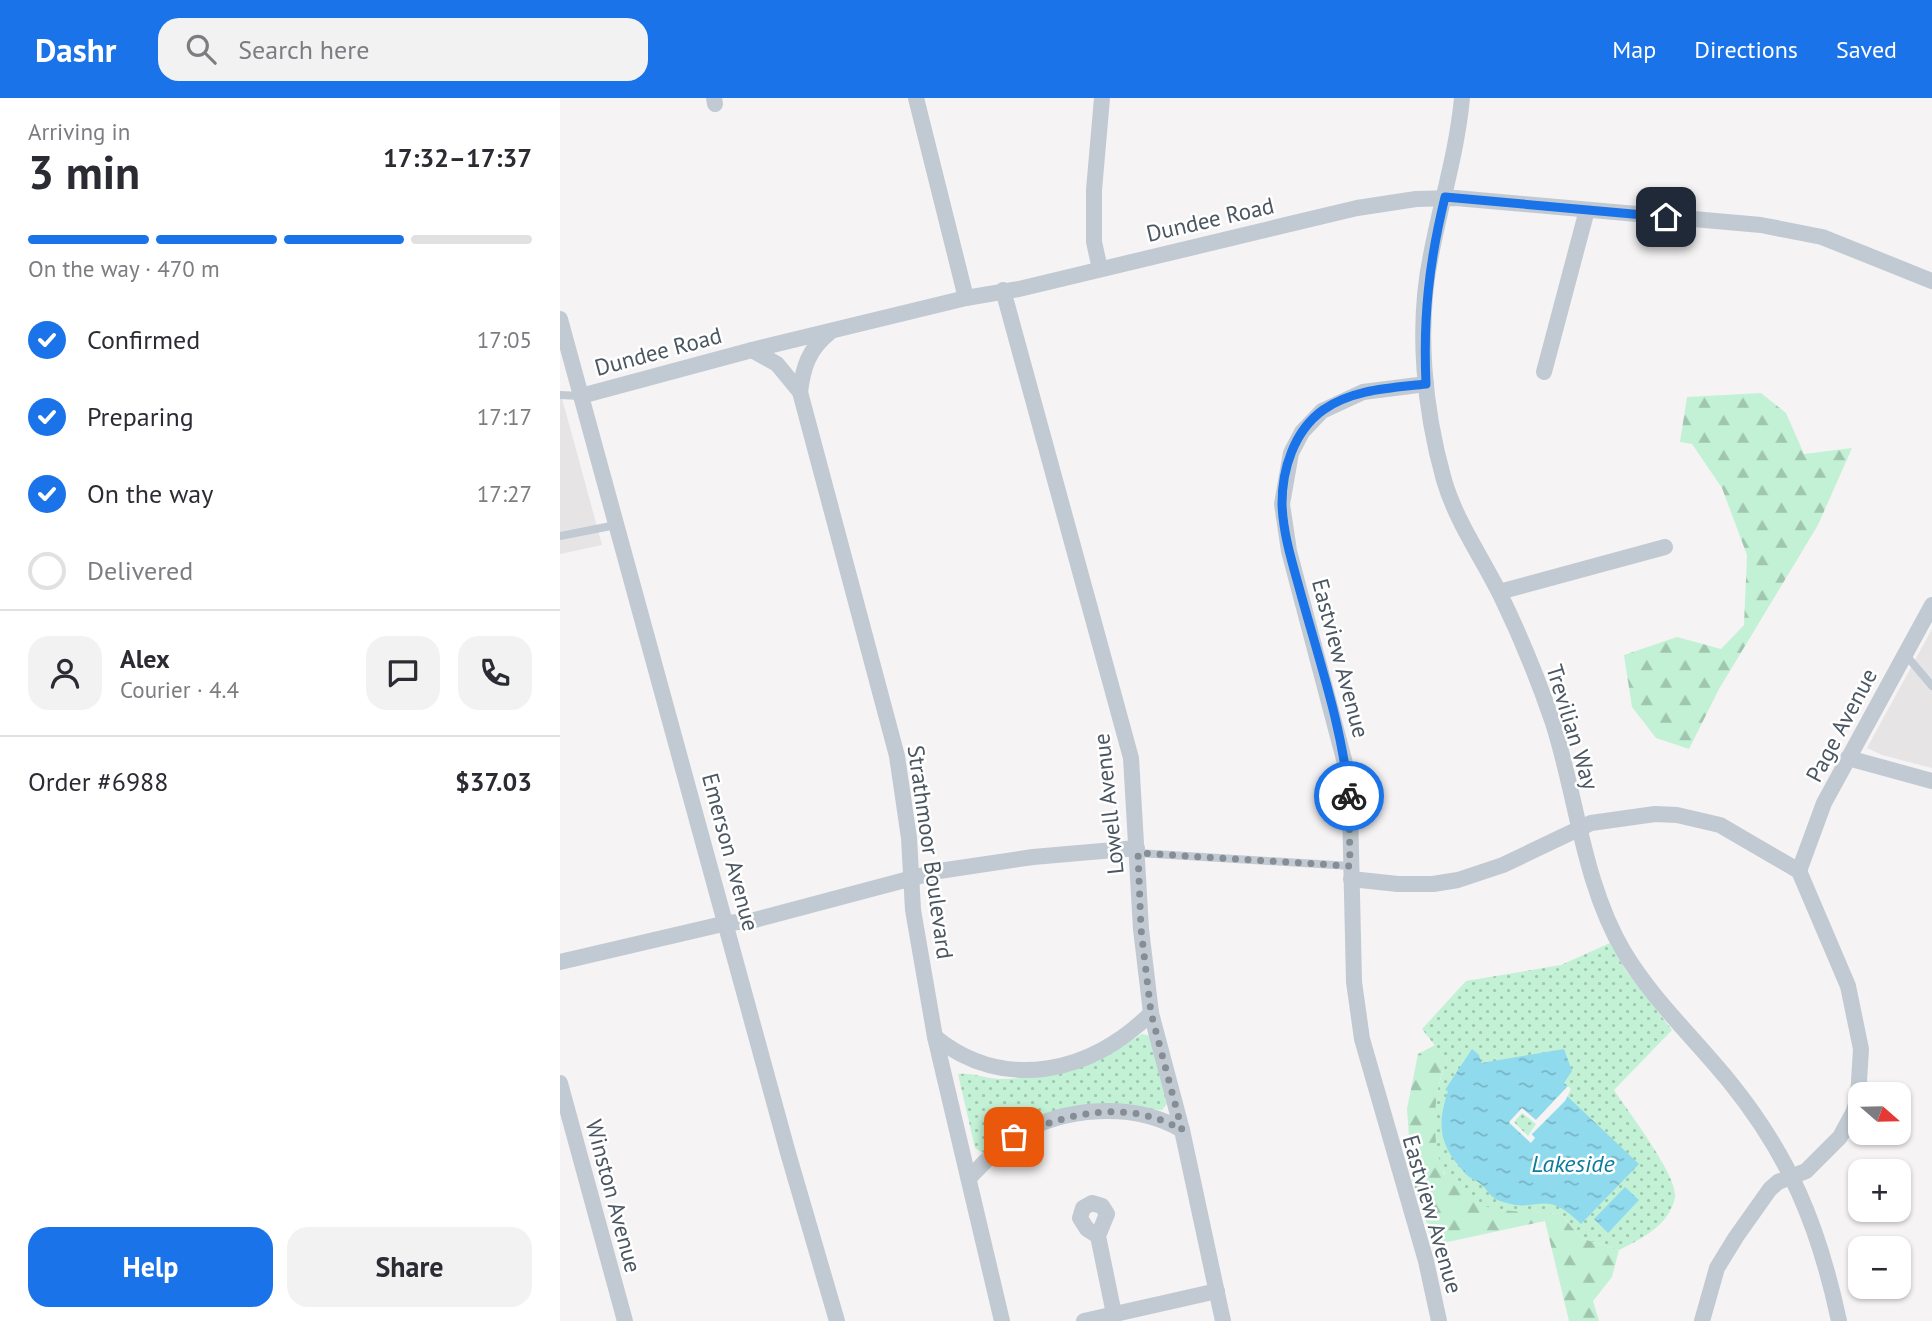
<!DOCTYPE html>
<html lang="en">
<head>
<meta charset="utf-8">
<style>
	:root { --surface:#fff; --page:#f2f2f3; --text:#2b2b33; --muted:#7c7c81; --line:#e1e1e2; --accent:#1a73e8 }
	body { margin:0; font-family:"PT Sans",sans-serif; background:var(--page); color:var(--text); height:100vh; display:flex; flex-direction:column; font-size:26px; white-space:nowrap }
	* { box-sizing:border-box; margin:0 }
	p { font-size:23px; color:var(--muted) }
	.icon { flex:none; width:38px; height:38px; fill:none; stroke:currentColor; stroke-width:2; stroke-linecap:round; stroke-linejoin:round }
	.map { position:relative; flex:1; overflow:hidden }
	.panel { display:flex; flex-direction:column; background:var(--surface); width:560px }
	.panel>* { flex:none }
	.needle { width:46px; rotate:110deg }
	.fabs { position:absolute; left:1288px; top:984px; display:grid; gap:14px }
	.fabs a { display:grid; place-items:center; width:63px; height:63px; border-radius:14px; background:var(--surface); box-shadow:0 2px 5px #0004; font-size:35px }
	.pin { position:absolute; display:grid; place-items:center; width:60px; height:60px; color:#fff; margin:-30px; border-radius:14px; box-shadow:0 4px 10px #0006 }
	.courier { position:absolute; display:grid; place-items:center; width:70px; height:70px; margin:-35px; border:5px solid #1a73e8; border-radius:50%; background:#fff; color:#222; box-shadow:0 2px 9px #0007 }
	.head em { font-style:normal; font-weight:800 }
	.head div { display:flex; flex-direction:column-reverse }
	.head { display:flex; align-items:center; justify-content:space-between; height:119px; padding:0 28px }
	h1 { font-size:46px; font-weight:800; line-height:52px }
	.bar { display:grid; grid-template-columns:repeat(4,1fr); gap:10px 7px; align-content:center; height:84px; padding:0 28px }
	.bar i { height:9px; border-radius:5px; background:var(--line) }
	.bar .current { background:var(--accent) }
	.bar p { grid-column:span 4 }
	.line { display:flex; align-items:center; gap:18px; padding:0 28px; border-top:2px solid var(--line) }
	.line div { flex:1 }
	.round { display:grid; place-items:center; flex:none; width:74px; height:74px; border-radius:21px; background:var(--page) }
	ol { padding:0 28px; list-style:none }
	li { display:flex; align-items:center; gap:21px; height:77px }
	li p { margin-inline-start:auto }
	li .icon { padding:7px; border-radius:50%; background:var(--accent); color:#fff; stroke-width:4 }
	li:last-child { color:var(--muted) }
	li i { width:38px; height:38px; border:4px solid var(--line); border-radius:50% }
	.action { display:flex; gap:14px; margin-top:auto; padding:14px 28px }
	.action a { flex:1; height:80px; border-radius:21px; background:var(--accent); color:#fff; font-size:28px; font-weight:800; line-height:80px; text-align:center }
	.action a+a { background:var(--page); color:var(--text) }
	header { display:flex; align-items:center; gap:42px; box-sizing:border-box; height:98px; padding:0 35px; background:var(--accent); color:#fff }
	header strong { font-size:33px }
	nav { display:flex; gap:38px; margin-inline-start:auto; font-size:24px }
	.search { width:490px; height:63px; background:var(--page); display:flex; align-items:center; gap:18px; box-sizing:border-box; padding:0 24px; border-radius:21px; color:var(--muted); font-size:26px }
	main { display:flex; flex:1; min-height:0 }
	.map>svg:first-child { display:block }
	.education { fill:#e6e4e5 }
	.forest { fill:url(#forest-firs) }
	.park { fill:url(#park-dots) }
	.water { fill:url(#water-ripples) }
	.pier { fill:#f5f3f3; fill-rule:evenodd }
	.lines { fill:none; stroke-linecap:round; stroke-linejoin:round }
	.lane { stroke:#c1cad2; stroke-width:8 }
	.street { stroke:#c1cad2; stroke-width:16 }
	.done { stroke:#868d94; stroke-width:7; stroke-dasharray:0 12.6 }
	.route { stroke:#1a73e8; stroke-width:9 }
	.labels { text-anchor:middle; dominant-baseline:central; stroke-width:5; stroke-linejoin:round; paint-order:stroke }
	.street-label { font-size:23px; fill:#4a5661; stroke:#fff }
	.water-label { font-size:24px; font-style:italic; fill:#0c7c9b; stroke:#fff }
</style>
</head>
<body>
<header>
<strong>Dashr</strong>
<div class="search"><svg class="icon" aria-label="search" viewBox="0 0 24 24"><circle cx="10" cy="10" r="6"/><path d="M15 15l6 6"/></svg>Search here</div>
<nav><a>Map</a><a>Directions</a><a>Saved</a></nav>
</header>
<main>
<section class="panel">
<div class="head"><div><h1>3 min</h1><p>Arriving in</p></div><em>17:32–17:37</em></div>
<div class="bar"><i class="current"></i><i class="current"></i><i class="current"></i><i></i><p>On the way · 470 m</p></div>
<ol>
<li><svg class="icon" aria-label="check" viewBox="0 0 24 24"><path d="M5 12l5 5 9-10"/></svg>Confirmed<p>17:05</p></li>
<li><svg class="icon" aria-label="check" viewBox="0 0 24 24"><path d="M5 12l5 5 9-10"/></svg>Preparing<p>17:17</p></li>
<li><svg class="icon" aria-label="check" viewBox="0 0 24 24"><path d="M5 12l5 5 9-10"/></svg>On the way<p>17:27</p></li>
<li><i></i>Delivered</li>
</ol>
<div class="line" style="height:126px"><a class="round"><svg class="icon" aria-label="person" viewBox="0 0 24 24"><circle cx="12" cy="8" r="4"/><path d="M4 21q1-7 8-7t8 7"/></svg></a><div><b>Alex</b><p>Courier · 4.4</p></div><a class="round"><svg class="icon" aria-label="chat" viewBox="0 0 24 24"><path d="M4 5h16v11H9l-5 4z"/></svg></a><a class="round"><svg class="icon" aria-label="phone" viewBox="0 0 24 24"><path d="M5 4h4l2 5-3 2q2 4 5 5l2-3 5 2v4C11 20 4 13 5 4z"/></svg></a></div>
<div class="line" style="height:91px"><div>Order #6988</div><b>$37.03</b></div>
<div class="action"><a>Help</a><a>Share</a></div>
</section>
<div class="map">
<svg width="1372" height="1223" viewBox="0 0 1372 1223">
	<defs>
		<pattern id="forest-firs" width="22" height="20" patternUnits="userSpaceOnUse" patternTransform="scale(1.75)"><rect width="22" height="20" fill="#c3f1d5"/><path d="M5 1l3.5 6h-7zM16 11l3.5 6h-7z" fill="#a0c6b0"/></pattern>
		<pattern id="park-dots" width="8" height="8" patternUnits="userSpaceOnUse" patternTransform="scale(1.75)"><rect width="8" height="8" fill="#c3f1d5"/><path d="M2 2h.1M6 6h.1" fill="none" stroke="#a0c6b0" stroke-width="1.8" stroke-linecap="round"/></pattern>
		<pattern id="water-ripples" width="26" height="14" patternUnits="userSpaceOnUse" patternTransform="scale(1.75)"><rect width="26" height="14" fill="#90daee"/><path d="M2 4q2-2 4 0t4 0M15 11q2-2 4 0t4 0" fill="none" stroke="#78b4c4"/></pattern>
	</defs>
	<rect width="100%" height="100%" fill="#f5f3f3"/>
	<g class="education">
		<polygon points="0,293 42,447 0,456"/>
		<polygon points="1372,531 1372,670 1322,657 1307,650"/>
	</g>
	<g class="forest">
		<polygon points="1201,295 1226,315 1244,356 1292,350 1258,427 1159,591 1129,651 1096,640 1072,609 1064,557 1117,539 1161,551 1184,527 1187,457 1162,390 1132,346 1120,344 1127,299"/>
		<path d="M 875,947 L 887,963 C 870,997 876,1040 884,1076 L 957,1113 L 1001,1116 L 1021,1140 L 1059,1152 L 1052,1179 L 1033,1203 L 1039,1223 L 1009,1223 L 985,1123 L 874,1147 L 852,1081 L 847,1011 L 858,956 Z"/>
	</g>
	<g class="park">
		<path d="M 1050,845 L 1066,873 L 1112,932 L 1054,992 C 1067,1012 1118,1078 1115,1099 C 1110,1127 1081,1141 1059,1152 L 1021,1140 L 1001,1116 C 979,1114 933,1115 915,1104 C 906,1099 888,1083 884,1074 C 870,1044 873,991 887,963 L 862,931 L 906,883 L 1001,867 Z"/>
		<path d="M 582,936 L 591,938 L 607,1006 L 602,1012 L 539,1008 L 423,1055 L 415,1050 L 398,976 C 412,974 428,981 442,981 C 494,980 539,965 582,936 Z"/>
	</g>
	<g class="water">
		<path d="M 912,951 L 919,957 L 921,965 L 1004,951 L 1012,973 L 1004,985 L 1008,988 L 975,1023 L 962,1011 L 949,1025 L 971,1045 L 971,1036 L 1007,998 L 1079,1066 L 1021,1126 C 983,1089 981,1116 943,1104 C 932,1101 930,1096 923,1088 C 919,1083 910,1081 906,1076 C 880,1049 876,1029 888,993 L 885,992 Z"/>
		<polygon points="1065,1089 1079,1102 1048,1135 1034,1121"/>
	</g>
	<path class="pier" d="M 1008,988 L 1011,991 L 1005,1003 L 972,1036 L 975,1040 L 971,1045 L 949,1024 L 962,1010 L 976,1022 ZM 962,1015 L 976,1026 L 968,1038 L 954,1024 Z"/>
	<g class="lines">
		<g class="lane">
			<polyline points="0,297 21,298"/>
			<polyline points="0,438 56,427"/>
			<polyline points="1345,556 1372,588"/>
			<polyline points="578,755 791,768"/>
		</g>
		<g class="street">
			<polyline points="154,0 155,6"/>
			<polyline points="356,0 406,200"/>
			<path d="M 902,0 C 897,54 881,104 871,157 C 856,229 864,311 884,382 C 896,423 921,458 940,496 C 960,537 978,581 993,625 C 1017,700 1023,785 1064,854 C 1093,902 1134,940 1169,983 C 1230,1058 1259,1129 1279,1223"/>
			<polyline points="540,171 534,144 534,92 542,0"/>
			<polyline points="443,192 571,660 581,831 591,915 622,1032 663,1223"/>
			<polyline points="0,221 228,1055 277,1223"/>
			<polyline points="192,252 217,266 240,294 337,658 349,740 353,812 375,939 442,1223"/>
			<polyline points="984,274 1027,112"/>
			<polyline points="866,286 803,294 762,313 742,334 731,355 722,406 729,453 786,669 790,709 794,884 802,941 866,1163 879,1223"/>
			<path d="M 240,294 C 243,269 249,251 269,235"/>
			<polyline points="21,298 192,252 406,200 459,191 797,110 856,101 896,100 1201,127 1262,139 1372,183"/>
			<polyline points="939,494 1105,449"/>
			<polyline points="1288,660 1372,683"/>
			<polyline points="1239,773 1264,705 1372,507"/>
			<polyline points="791,781 838,786 873,786 898,782 943,767 1031,725 1095,716 1117,717 1160,727 1239,773 1288,888 1301,951 1298,999 1294,1013 1280,1039 1246,1073 1218,1084 1210,1091 1176,1139 1157,1170 1142,1223"/>
			<polyline points="0,864 167,825 191,823 379,773 473,759 577,750"/>
			<path d="M 375,939 C 444,995 532,975 591,915"/>
			<polyline points="0,985 65,1223"/>
			<path d="M 410,1079 C 424,1065 438,1049 455,1038 C 503,1009 573,1003 622,1032"/>
			<polyline points="538,1138 547,1116 542,1108 532,1105 523,1110 520,1120 527,1131 538,1138 554,1216"/>
			<polyline points="524,1223 657,1193"/>
		</g>
	</g>
	<g class="lines">
		<path class="done" d="M 454,1039 C 508,1014 569,1001 622,1032 L 591,915 L 581,831 L 578,755 L 790,768 L 789,698"/>
		<path class="route" d="M 789,698 C 782,630 760,565 742,500 C 734,470 723,438 722,406 C 722,371 734,333 763,312 C 793,291 831,290 866,286 C 863,219 869,164 885,99 L 1106,119"/>
	</g>
	<g class="labels">
		<g class="street-label">
			<text transform="translate(650 121) rotate(-13)">Dundee Road</text>
			<text transform="translate(98 253) rotate(-15)">Dundee Road</text>
			<text transform="translate(781 560) rotate(75)">Eastview Avenue</text>
			<text transform="translate(1281 627) rotate(-62)">Page Avenue</text>
			<text transform="translate(1013 629) rotate(73)">Trevilian Way</text>
			<text transform="translate(548 706) rotate(-96)">Lowell Avenue</text>
			<text transform="translate(171 754) rotate(75)">Emerson Avenue</text>
			<text transform="translate(371 754) rotate(82)">Strathmoor Boulevard</text>
			<text transform="translate(54 1098) rotate(75)">Winston Avenue</text>
			<text transform="translate(873 1116) rotate(74)">Eastview Avenue</text>
		</g>
		<g class="water-label">
			<text x="1013" y="1065">Lakeside</text>
		</g>
	</g>
</svg>
<div class="fabs">
<a><svg class="needle" viewBox="-14 -14 28 28"><path d="M0-13l5 13h-10z" fill="#e53935"/><path d="M0 13l5-13h-10z" fill="#7c7c81"/></svg></a>
<a>+</a>
<a>−</a>
</div>
<div class="pin" style="left:454px;top:1039px;background:#ea580c"><svg class="icon" aria-label="bag" viewBox="0 0 24 24"><path d="M5 8h14l-1 12H6zM9 8a3 3 0 0 1 6 0"/></svg></div>
<div class="pin" style="left:1106px;top:119px;background:#1f2937"><svg class="icon" aria-label="home" viewBox="0 0 24 24"><path d="M3 11l9-7 9 7M6 9v11h12V9"/></svg></div>
<div class="courier" style="left:789px;top:698px"><svg class="icon" aria-label="bike" viewBox="0 0 24 24"><circle cx="6" cy="16" r="4"/><circle cx="18" cy="16" r="4"/><path d="M6 16l4-8h5l3 8M10 8l3 8H6M13 5h3"/></svg></div>
</div>
</main>
</body>
</html>
